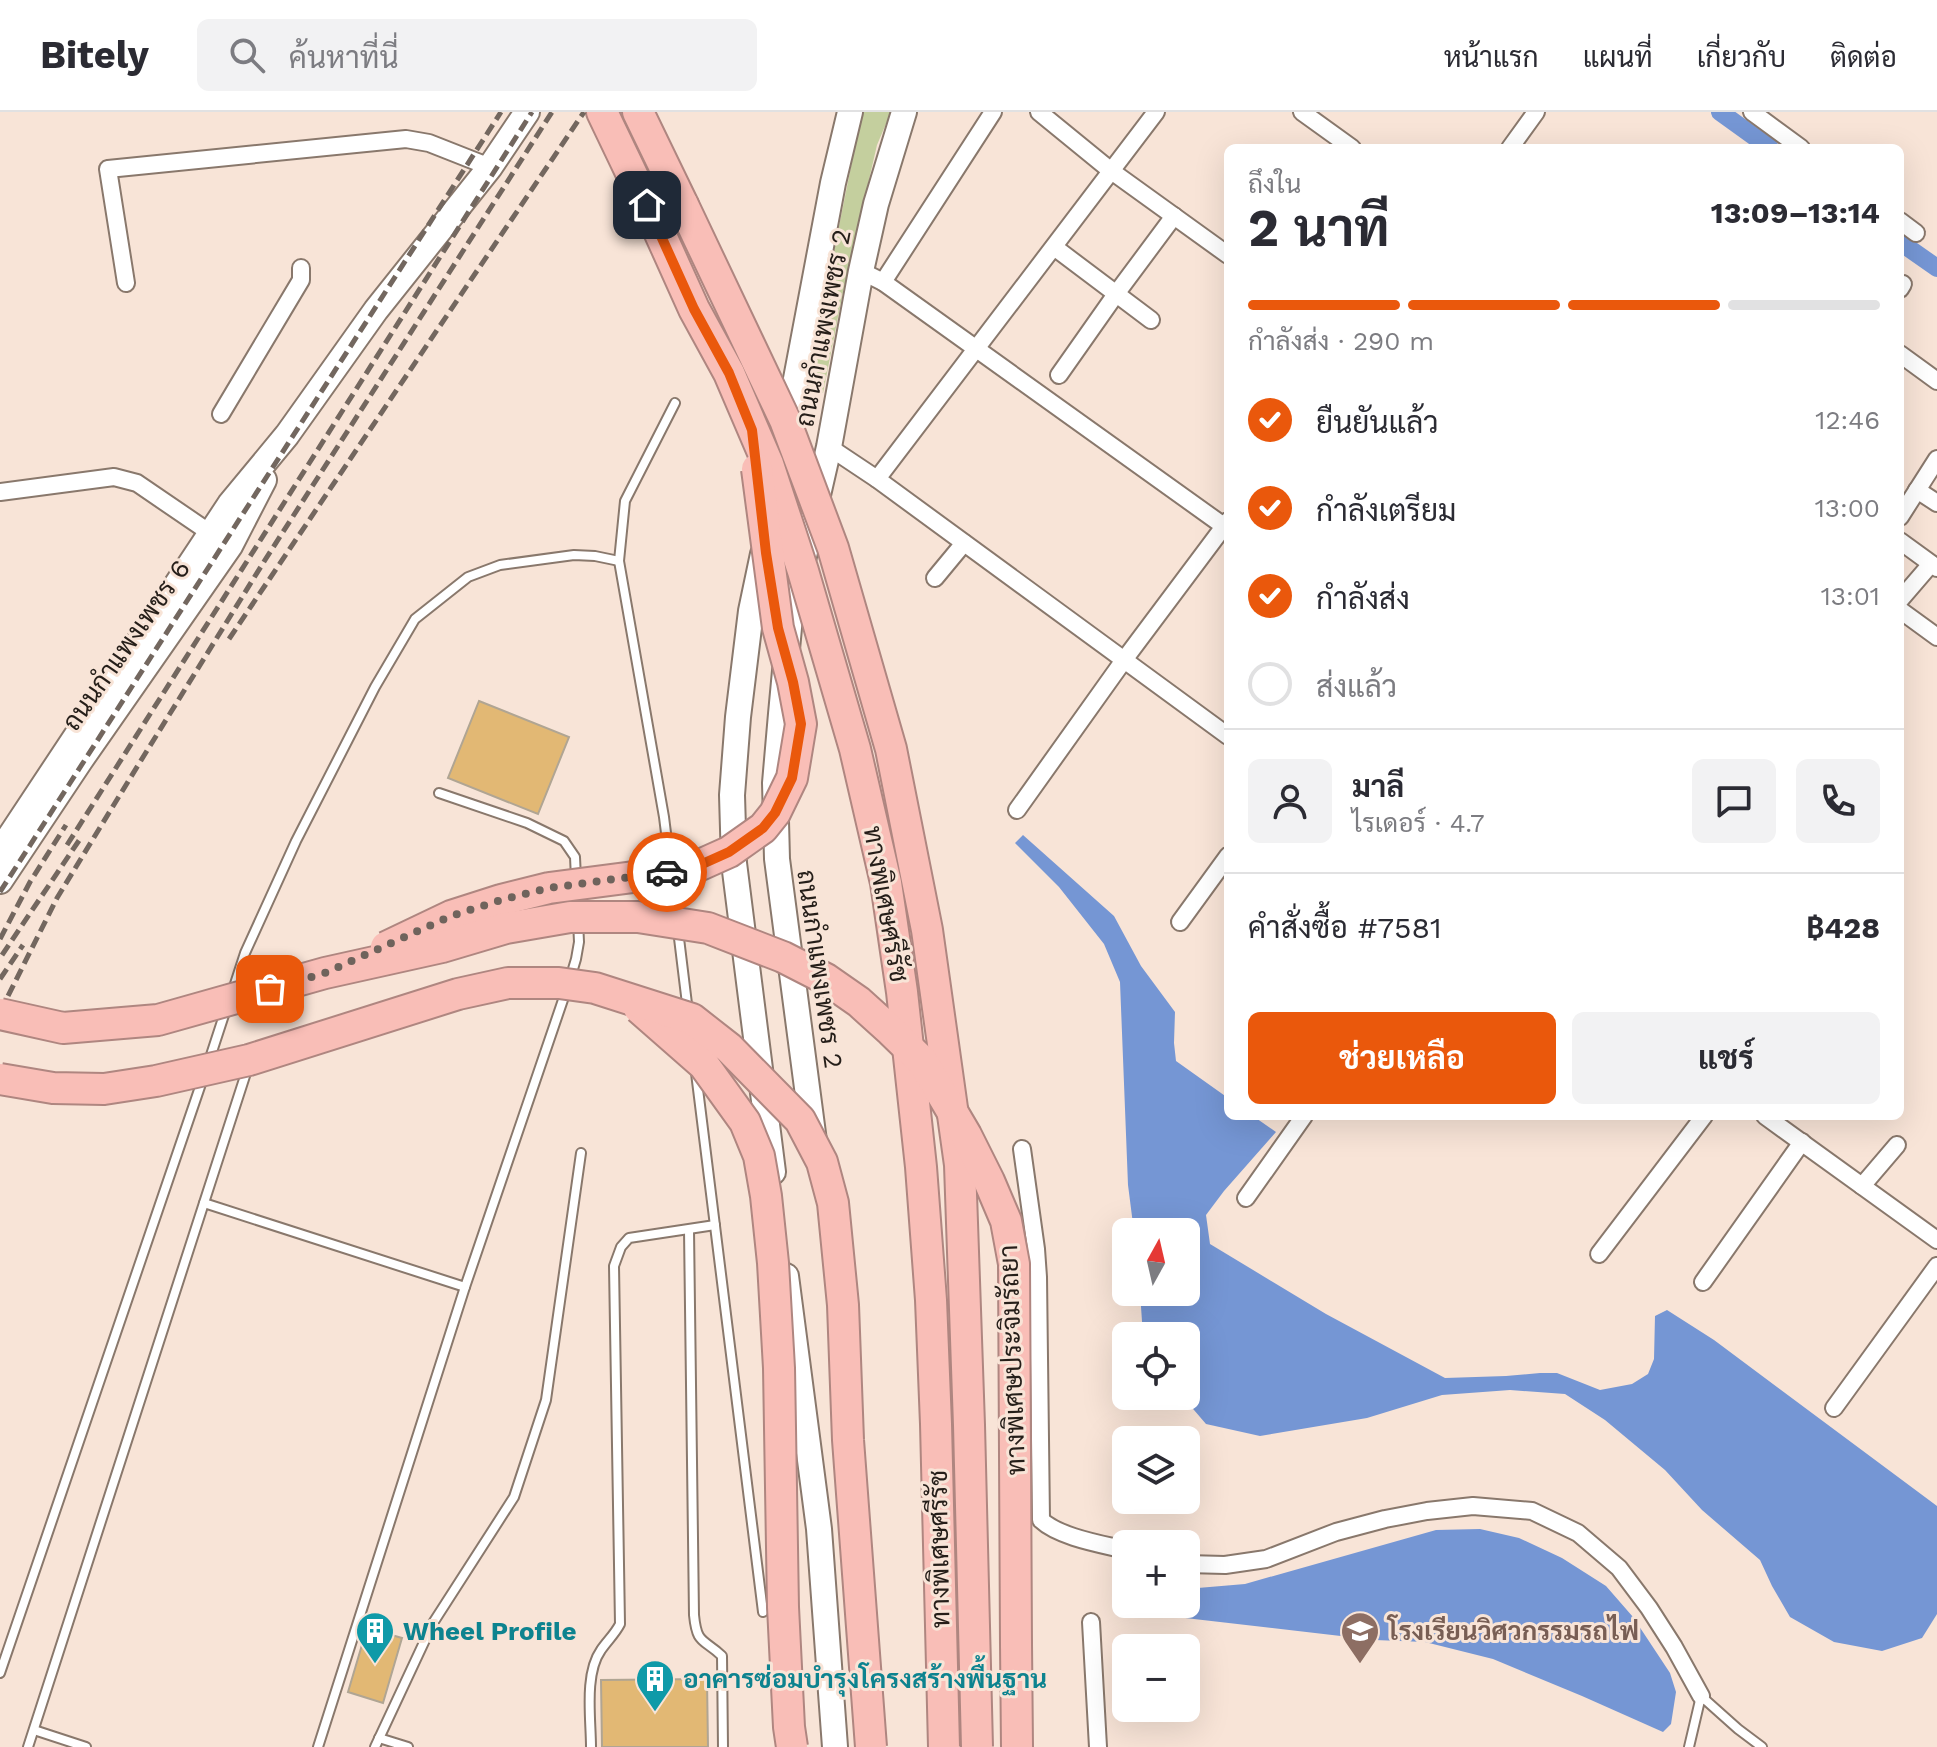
<!DOCTYPE html>
<html lang="th">
<head>
<meta charset="utf-8">
<style>
	:root { --surface:#fff; --page:#f2f2f3; --text:#2b2b33; --muted:#7c7c81; --line:#e1e1e2; --accent:#ea580c }
	body { margin:0; font-family:"Work Sans",Sarabun,sans-serif; background:var(--page); color:var(--text); height:100vh; display:flex; flex-direction:column; font-size:30px; white-space:nowrap }
	* { box-sizing:border-box; margin:0 }
	p { font-size:26px; color:var(--muted) }
	.icon { flex:none; width:44px; height:44px; fill:none; stroke:currentColor; stroke-width:2; stroke-linecap:round; stroke-linejoin:round }
	.map { position:relative; flex:1; overflow:hidden }
	.details { position:absolute; left:1224px; top:32px; width:680px; height:976px; display:flex; flex-direction:column; background:var(--surface); border-radius:12px; box-shadow:0 8px 32px #0002 }
	.details>* { flex:none }
	.needle { width:52px; rotate:8deg }
	.fabs { position:absolute; left:1112px; top:1106px; display:grid; gap:16px }
	.fabs a { display:grid; place-items:center; width:88px; height:88px; border-radius:12px; background:var(--surface); box-shadow:0 8px 32px #0002; font-size:40px }
	.pin { position:absolute; display:grid; place-items:center; width:68px; height:68px; color:#fff; margin:-34px; border-radius:16px; box-shadow:0 4px 12px #0006 }
	.courier { position:absolute; display:grid; place-items:center; width:80px; height:80px; margin:-40px; border:6px solid #ea580c; border-radius:50%; background:#fff; color:#222; box-shadow:0 2px 10px #0007 }
	.headline em { font-style:normal; font-weight:700 }
	.headline div { display:flex; flex-direction:column-reverse }
	.headline { display:flex; align-items:center; justify-content:space-between; height:136px; padding:0 24px }
	h1 { font-size:52px; font-weight:700; line-height:60px }
	.bar { display:grid; grid-template-columns:repeat(4,1fr); gap:12px 8px; align-content:center; height:96px; padding:0 24px }
	.bar i { height:10px; border-radius:6px; background:var(--line) }
	.bar .on { background:var(--accent) }
	.bar p { grid-column:span 4 }
	.line { display:flex; align-items:center; gap:20px; padding:0 24px; border-top:2px solid var(--line) }
	.line div { flex:1 }
	.round { display:grid; place-items:center; flex:none; width:84px; height:84px; border-radius:12px; background:var(--page) }
	ol { padding:0 24px; list-style:none }
	li { display:flex; align-items:center; gap:24px; height:88px }
	li p { margin-inline-start:auto }
	li .icon { padding:8px; border-radius:50%; background:var(--accent); color:#fff; stroke-width:4 }
	li:last-child { color:var(--muted) }
	li i { width:44px; height:44px; border:4px solid var(--line); border-radius:50% }
	.button { display:flex; gap:16px; margin-top:auto; padding:16px 24px }
	.button a { flex:1; height:92px; border-radius:12px; background:var(--accent); color:#fff; font-size:32px; font-weight:700; line-height:92px; text-align:center }
	.button a+a { background:var(--page); color:var(--text) }
	header { display:flex; align-items:center; gap:48px; box-sizing:border-box; height:112px; padding:0 40px; background:var(--surface); border-bottom:2px solid var(--line) }
	header strong { font-size:38px }
	nav { display:flex; gap:44px; margin-inline-start:auto; font-size:28px }
	.search { width:560px; height:72px; background:var(--page); display:flex; align-items:center; gap:20px; box-sizing:border-box; padding:0 28px; border-radius:12px; color:var(--muted); font-size:30px }
	.map>svg:first-child { display:block }
	.green { fill:#c4cf9e }
	.water { fill:#7596d4 }
	.lines { fill:none; stroke-linecap:round; stroke-linejoin:round }
	.canal { stroke:#7596d4; stroke-width:18 }
	.building { fill:#e2b874; stroke:#b0a593; stroke-width:2 }
	.lane-casing { stroke:#89786c; stroke-width:12 }
	.street-casing { stroke:#89786c; stroke-width:20 }
	.secondary-casing { stroke:#89786c; stroke-width:28 }
	.highway-casing { stroke:#af8680; stroke-width:34 }
	.lane { stroke:#fff; stroke-width:8 }
	.street { stroke:#fff; stroke-width:16 }
	.secondary { stroke:#fff; stroke-width:24 }
	.highway { stroke:#f9beb7; stroke-width:30 }
	.rail { stroke:#73675f; stroke-width:5; stroke-dasharray:12 6; stroke-linecap:butt }
	.highway-bridge-casing { stroke:#af8680; stroke-width:34; stroke-linecap:butt }
	.highway-bridge { stroke:#f9beb7; stroke-width:30 }
	.done { stroke:#6f635c; stroke-width:8; stroke-dasharray:0 14.4 }
	.route { stroke:#ea580c; stroke-width:10 }
	.labels { text-anchor:middle; dominant-baseline:central; stroke-width:6; stroke-linejoin:round; paint-order:stroke }
	.street-label { font-size:26px; fill:#251e19; stroke:#f8e4d7 }
	.culture-label { font-size:26px; font-weight:bold; fill:#0d838f; stroke:#f8e4d7; text-anchor:start }
	.education-label { font-size:26px; font-weight:bold; fill:#785e54; stroke:#f8e4d7; text-anchor:start }
</style>
</head>
<body>
<header>
<strong>Bitely</strong>
<div class="search"><svg class="icon" aria-label="search" viewBox="0 0 24 24"><circle cx="10" cy="10" r="6"/><path d="M15 15l6 6"/></svg>ค้นหาที่นี่</div>
<nav><a>หน้าแรก</a><a>แผนที่</a><a>เกี่ยวกับ</a><a>ติดต่อ</a></nav>
</header>
<div class="map">
<svg width="1937" height="1635" viewBox="0 0 1937 1635">
	<rect width="100%" height="100%" fill="#f8e4d7"/>
	<polygon class="green" points="862,0 891,0 877,33 843,180 823,281 806,278"/>
	<g class="water">
		<polygon points="1023,723 1114,804 1141,854 1175,900 1174,931 1176,949 1228,986 1228,1004 1253,1004 1276,1020 1224,1079 1206,1103 1210,1132 1326,1202 1445,1266 1506,1264 1540,1261 1557,1261 1600,1278 1632,1272 1648,1262 1654,1247 1655,1204 1667,1198 1714,1228 1937,1394 1937,1502 1922,1526 1882,1539 1834,1530 1790,1505 1772,1474 1760,1448 1702,1398 1665,1358 1605,1308 1565,1282 1510,1278 1442,1283 1367,1306 1260,1324 1206,1312 1182,1284 1186,1284 1186,1224 1143,1224 1140,1180 1186,1180 1186,1120 1134,1120 1128,1073 1120,870 1104,832 1059,775 1015,731"/>
		<polygon points="1480,1417 1519,1426 1562,1446 1606,1474 1633,1505 1670,1561 1676,1580 1671,1612 1663,1620 1582,1584 1493,1547 1425,1530 1375,1528 1168,1504 1159,1500 1158,1492 1186,1492 1186,1477 1245,1472 1436,1418"/>
	</g>
	<g class="lines">
		<g class="canal">
			<polyline points="1720,0 1770,36"/>
			<polyline points="1900,130 1937,156"/>
		</g>
	</g>
	<g class="building">
		<polygon points="479,589 569,625 538,702 448,666"/>
		<polygon points="367,1516 402,1526 383,1591 348,1580"/>
		<polygon points="707,1567 708,1635 602,1635 601,1568"/>
	</g>
	<g class="lines">
		<g class="lane-casing">
			<g id="lane">
				<polyline points="439,681 527,711 564,729 575,745 579,830 576,847 570,867"/>
				<polyline points="670,753 664,705 619,449 625,389 675,291"/>
				<polyline points="672,767 677,805"/>
				<polyline points="678,818 688,900"/>
				<polyline points="232,881 245,841 296,729 375,575 415,507 468,465 500,453 574,443 595,444 619,449"/>
				<polyline points="209,949 226,897"/>
				<polyline points="696,961 763,1500"/>
				<polyline points="204,1091 465,1175"/>
				<path d="M 689,1118 L 694,1503 C 697,1533 703,1526 722,1544 L 723,1635"/>
				<polyline points="0,1561 203,966"/>
				<polyline points="34,1618 86,1635"/>
				<polyline points="379,1626 408,1635"/>
				<polyline points="28,1635 246,961"/>
				<polyline points="318,1635 465,1175 566,879"/>
				<polyline points="375,1635 433,1511 514,1385 546,1288 581,1041"/>
				<path d="M 591,1635 C 591,1607 584,1562 601,1538 C 607,1529 615,1522 620,1512 L 614,1154 L 621,1135 L 629,1126 L 715,1113"/>
				<polyline points="1689,1635 1701,1584 1738,1617 1762,1635"/>
			</g>
		</g>
		<g class="street-casing">
			<g id="street">
				<polyline points="1039,0 1110,58 1228,143"/>
				<polyline points="1302,0 1352,36"/>
				<polyline points="1752,0 1801,36"/>
				<polyline points="1510,36 1536,0"/>
				<polyline points="1900,109 1916,121"/>
				<polyline points="1054,135 1151,208"/>
				<polyline points="861,159 883,170 1228,417"/>
				<polyline points="883,170 993,0"/>
				<polyline points="126,171 108,57 406,27 429,31 490,55"/>
				<polyline points="1900,177 1903,172"/>
				<polyline points="1900,242 1937,269"/>
				<polyline points="1059,263 1116,182 1174,104"/>
				<polyline points="221,302 301,168 301,156"/>
				<polyline points="829,335 877,367 1228,624"/>
				<polyline points="877,367 1156,0"/>
				<polyline points="1917,378 1937,391"/>
				<polyline points="0,380 114,365 137,371 219,427"/>
				<polyline points="1900,405 1937,347"/>
				<polyline points="1900,429 1937,456"/>
				<polyline points="935,466 964,431"/>
				<polyline points="1900,488 1931,452"/>
				<polyline points="1900,498 1937,525"/>
				<polyline points="1017,698 1124,548 1228,409"/>
				<polyline points="1180,810 1228,744"/>
				<polyline points="1765,1004 1937,1128"/>
				<path d="M 1022,1037 L 1036,1137 L 1038,1165 L 1041,1408 C 1059,1425 1101,1432 1126,1438"/>
				<polyline points="1862,1074 1897,1033"/>
				<polyline points="1246,1086 1304,1004"/>
				<polyline points="1599,1142 1704,1004"/>
				<polyline points="1703,1170 1802,1030"/>
				<polyline points="1834,1296 1937,1154"/>
				<polyline points="1186,1452 1225,1453 1266,1447 1336,1420 1385,1407 1427,1399 1473,1394 1532,1399 1578,1421 1619,1456 1649,1496 1674,1535 1701,1584"/>
				<polyline points="1091,1510 1098,1635"/>
			</g>
		</g>
		<g class="secondary-casing">
			<g id="secondary">
				<polyline points="775,378 833,71 850,0"/>
				<polyline points="763,442 751,499 738,605 732,683 734,751 773,1060"/>
				<polyline points="0,739 230,392 287,323 376,198 490,55 527,0"/>
				<polyline points="0,769 80,649 230,434 264,368"/>
				<polyline points="814,1029 777,747 775,671 781,602 790,505 829,335 861,159 876,92 904,0"/>
				<polyline points="786,1164 819,1417 835,1635"/>
			</g>
		</g>
		<g class="highway-casing">
			<g id="highway">
				<polyline points="602,0 658,117"/>
				<polyline points="638,0 683,93"/>
				<polyline points="1016,1532 1017,1635"/>
			</g>
		</g>
		<use href="#lane" class="lane"/>
		<use href="#street" class="street"/>
		<use href="#secondary" class="secondary"/>
		<use href="#highway" class="highway"/>
		<g class="rail">
			<polyline points="229,527 584,0"/>
			<polyline points="67,733 532,0"/>
			<polyline points="0,780 501,0"/>
			<polyline points="0,827 30,770 66,713"/>
			<polyline points="2,843 80,727"/>
			<polyline points="0,867 23,833"/>
			<polyline points="0,900 57,786 140,650 265,448 552,0"/>
		</g>
		<g class="highway-bridge-casing">
			<g id="highway-bridge">
				<polyline points="683,93 785,308 833,436 891,637 927,818 960,1053 969,1313 977,1635"/>
				<polyline points="658,117 694,197 729,261 768,352 803,459 855,637 886,771 902,880 921,1055 931,1188 936,1312 944,1635"/>
				<polyline points="386,835 451,804 501,788 549,776 672,760 700,753 729,740 763,716 775,701 792,666 801,612 793,570 778,516 757,357"/>
				<polyline points="639,896 704,953 745,1010 759,1044 766,1084 773,1151 779,1256 783,1495 789,1615 792,1635"/>
				<polyline points="0,902 63,916 158,908 325,861 442,835 506,816 570,805 638,805 708,816 783,845 826,867 859,890 891,919 923,950 966,1023 989,1069 1006,1109 1014,1152 1016,1532"/>
				<polyline points="0,967 53,976 104,977 156,969 249,948 458,882 508,871 559,871 595,876 692,907 729,936 800,1008 822,1050 833,1091 843,1193 848,1328 871,1635"/>
			</g>
		</g>
		<use href="#highway-bridge" class="highway-bridge"/>
	</g>
	<g class="lines">
		<polyline class="done" points="270,877 325,861 451,804 501,788 549,776 667,760"/>
		<polyline class="route" points="647,93 694,197 729,261 752,318 766,441 778,516 793,570 801,612 792,666 775,701 763,716 729,740 700,753 667,760"/>
	</g>
	<defs>
		<g id="building-pin" transform="scale(2)"><path d="M0 17L-7.5 6A9.5 9.5 0 1 1 7.5 6Z" fill="#0f9aa8" stroke="#f8e4d7"/><path d="M-4-6H4V6H1V3H-1V6H-4ZM-2.5-4.3h1.7v1.8h-1.7ZM.8-4.3h1.7v1.8H.8ZM-2.5-1h1.7V.8h-1.7ZM.8-1h1.7V.8H.8Z" fill="#fff"/></g>
		<g id="university-pin" transform="scale(2)"><path d="M0 17L-7.5 6A9.5 9.5 0 1 1 7.5 6Z" fill="#8d6e63" stroke="#f8e4d7"/><path d="M0-5L7-2L0 1L-7-2ZM-4 1L0 2.5L4 1V4Q0 6-4 4Z" fill="#fff"/></g>
	</defs>
	<g fill-rule="evenodd">
		<use href="#building-pin" x="375" y="1519"/>
		<use href="#university-pin" x="1360" y="1519"/>
		<use href="#building-pin" x="655" y="1567"/>
	</g>
	<g class="labels">
		<g class="street-label">
			<text transform="translate(823 216) rotate(-79)">ถนนกำแพงเพชร 2</text>
			<text transform="translate(126 533) rotate(-55)">ถนนกำแพงเพชร 6</text>
			<text transform="translate(886 792) rotate(80)">ทางพิเศษศรีรัช</text>
			<text transform="translate(820 857) rotate(82)">ถนนกำแพงเพชร 2</text>
			<text transform="translate(1012 1248) rotate(-92)">ทางพิเศษประจิมรัถยา</text>
			<text transform="translate(939 1437) rotate(-91)">ทางพิเศษศรีรัช</text>
		</g>
		<g class="culture-label">
			<text x="403" y="1519">Wheel Profile</text>
			<text x="683" y="1567">อาคารซ่อมบำรุงโครงสร้างพื้นฐาน</text>
		</g>
		<g class="education-label">
			<text x="1388" y="1519">โรงเรียนวิศวกรรมรถไฟ</text>
		</g>
	</g>
</svg>
<div class="fabs">
<a><svg class="needle" viewBox="-14 -14 28 28"><path d="M0-13l5 13h-10z" fill="#e53935"/><path d="M0 13l5-13h-10z" fill="#7c7c81"/></svg></a>
<a><svg class="icon" aria-label="locate" viewBox="0 0 24 24"><circle cx="12" cy="12" r="6"/><path d="M12 2v4M12 18v4M2 12h4M18 12h4"/></svg></a>
<a><svg class="icon" aria-label="layers" viewBox="0 0 24 24"><path d="M12 4l9 5-9 5-9-5zM3 14l9 5 9-5"/></svg></a>
<a>+</a>
<a>−</a>
</div>
<div class="pin" style="left:270px;top:877px;background:#ea580c"><svg class="icon" aria-label="bag" viewBox="0 0 24 24"><path d="M5 8h14l-1 12H6zM9 8a3 3 0 0 1 6 0"/></svg></div>
<div class="pin" style="left:647px;top:93px;background:#1f2937"><svg class="icon" aria-label="home" viewBox="0 0 24 24"><path d="M3 11l9-7 9 7M6 9v11h12V9"/></svg></div>
<div class="courier" style="left:667px;top:760px"><svg class="icon" aria-label="car" viewBox="0 0 24 24"><path d="M5 17H2v-5l4-1 3-4h7l3 4 3 1v5h-3M9 17h6M6 11h13"/><circle cx="7" cy="17" r="2"/><circle cx="17" cy="17" r="2"/></svg></div>
<section class="details">
<div class="headline"><div><h1>2 นาที</h1><p>ถึงใน</p></div><em>13:09–13:14</em></div>
<div class="bar"><i class="on"></i><i class="on"></i><i class="on"></i><i></i><p>กำลังส่ง · 290 m</p></div>
<ol>
<li><svg class="icon" aria-label="check" viewBox="0 0 24 24"><path d="M5 12l5 5 9-10"/></svg>ยืนยันแล้ว<p>12:46</p></li>
<li><svg class="icon" aria-label="check" viewBox="0 0 24 24"><path d="M5 12l5 5 9-10"/></svg>กำลังเตรียม<p>13:00</p></li>
<li><svg class="icon" aria-label="check" viewBox="0 0 24 24"><path d="M5 12l5 5 9-10"/></svg>กำลังส่ง<p>13:01</p></li>
<li><i></i>ส่งแล้ว</li>
</ol>
<div class="line" style="height:144px"><a class="round"><svg class="icon" aria-label="person" viewBox="0 0 24 24"><circle cx="12" cy="8" r="4"/><path d="M4 21q1-7 8-7t8 7"/></svg></a><div><b>มาลี</b><p>ไรเดอร์ · 4.7</p></div><a class="round"><svg class="icon" aria-label="chat" viewBox="0 0 24 24"><path d="M4 5h16v11H9l-5 4z"/></svg></a><a class="round"><svg class="icon" aria-label="phone" viewBox="0 0 24 24"><path d="M5 4h4l2 5-3 2q2 4 5 5l2-3 5 2v4C11 20 4 13 5 4z"/></svg></a></div>
<div class="line" style="height:104px"><div>คำสั่งซื้อ #7581</div><b>฿428</b></div>
<div class="button"><a>ช่วยเหลือ</a><a>แชร์</a></div>
</section>
</div>
</body>
</html>
